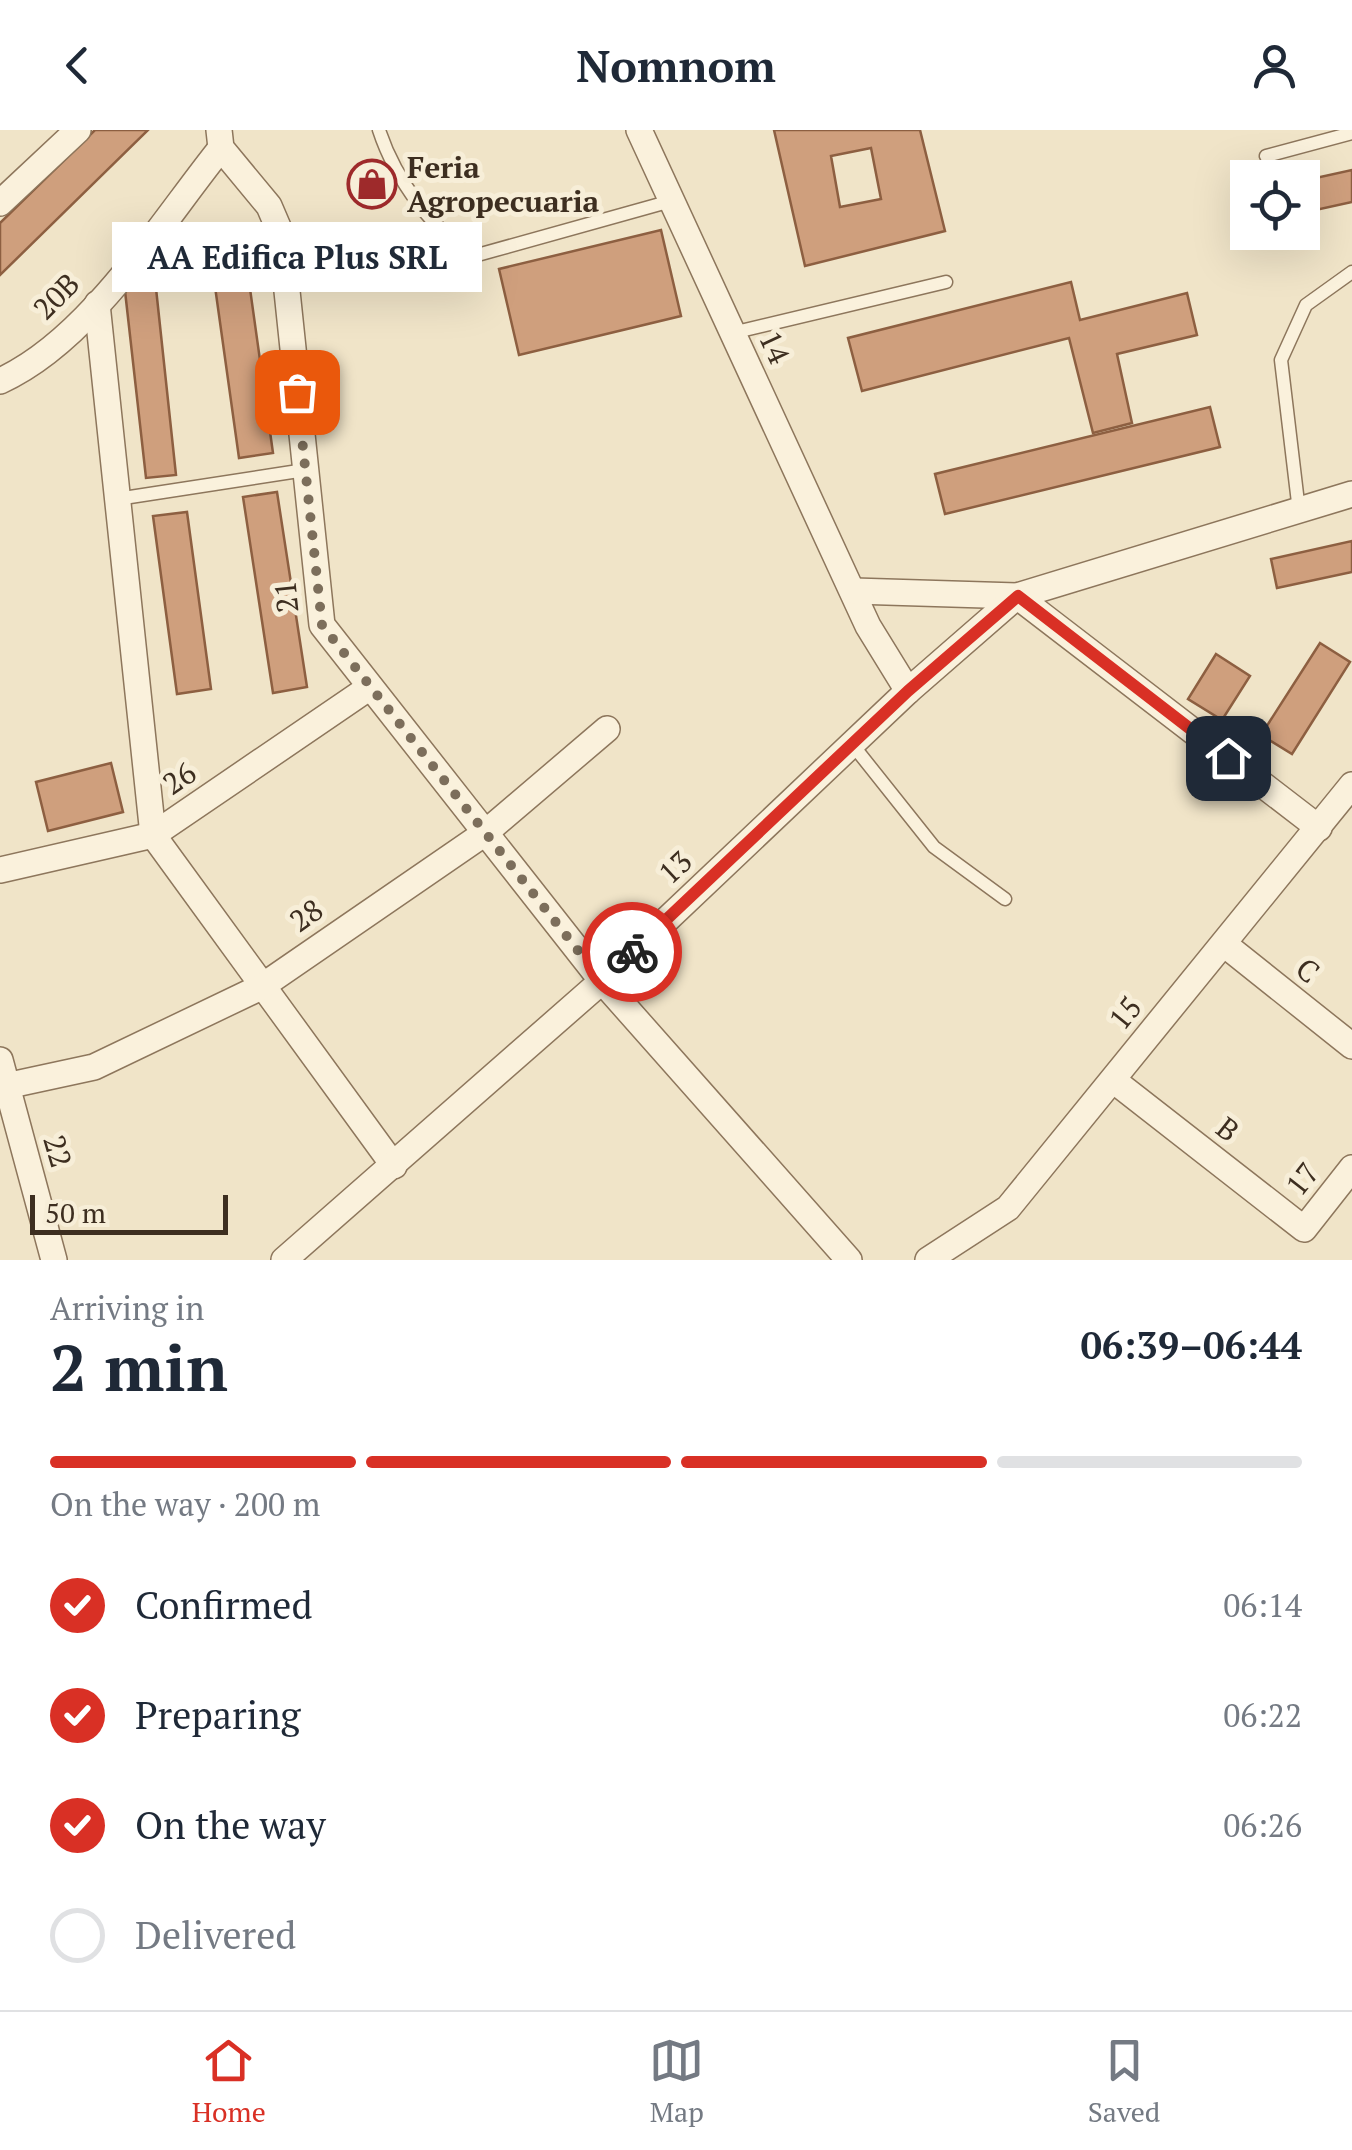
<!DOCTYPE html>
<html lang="en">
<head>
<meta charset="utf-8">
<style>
	:root { --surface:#fff; --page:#f6f6f7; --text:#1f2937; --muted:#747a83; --line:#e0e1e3; --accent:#d93025 }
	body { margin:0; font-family:"PT Serif",serif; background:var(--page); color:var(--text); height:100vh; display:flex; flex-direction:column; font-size:38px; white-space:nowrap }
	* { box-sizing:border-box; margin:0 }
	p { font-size:32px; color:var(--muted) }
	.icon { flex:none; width:55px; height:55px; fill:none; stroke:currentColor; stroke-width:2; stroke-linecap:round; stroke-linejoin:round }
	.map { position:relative; height:1130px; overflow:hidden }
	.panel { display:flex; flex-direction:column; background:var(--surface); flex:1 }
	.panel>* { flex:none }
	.fabs { position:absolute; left:1230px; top:30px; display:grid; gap:20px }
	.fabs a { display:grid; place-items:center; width:90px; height:90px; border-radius:0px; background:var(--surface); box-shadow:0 10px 40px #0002; font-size:50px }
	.scale { position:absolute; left:30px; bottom:25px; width:198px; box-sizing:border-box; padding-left:10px; border:5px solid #3d2e20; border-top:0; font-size:28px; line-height:35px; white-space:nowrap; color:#3d2e20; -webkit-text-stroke:8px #f7eed8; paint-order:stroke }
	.pin { position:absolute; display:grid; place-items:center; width:85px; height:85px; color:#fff; margin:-42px; border-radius:20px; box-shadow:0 5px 15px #0006 }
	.courier { position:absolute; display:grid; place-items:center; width:100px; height:100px; margin:-50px; border:8px solid #d93025; border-radius:50%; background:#fff; color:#222; box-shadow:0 2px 12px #0007 }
	.bubble { position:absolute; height:70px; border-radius:0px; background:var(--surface); box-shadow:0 10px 40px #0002; font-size:32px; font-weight:600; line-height:70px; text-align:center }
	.head em { font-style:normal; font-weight:600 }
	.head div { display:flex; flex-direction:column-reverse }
	.head { display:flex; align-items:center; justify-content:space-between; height:170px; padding:0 50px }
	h1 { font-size:65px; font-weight:600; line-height:75px }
	.bar { display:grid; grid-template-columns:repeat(4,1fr); gap:15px 10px; align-content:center; height:120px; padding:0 50px }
	.bar i { height:12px; border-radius:8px; background:var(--line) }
	.bar .current { background:var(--accent) }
	.bar p { grid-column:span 4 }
	ol { padding:0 50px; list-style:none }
	li { display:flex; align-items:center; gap:30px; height:110px }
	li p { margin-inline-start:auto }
	li .icon { padding:10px; border-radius:50%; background:var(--accent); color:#fff; stroke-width:4 }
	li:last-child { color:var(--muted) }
	li i { width:55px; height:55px; border:5px solid var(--line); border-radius:50% }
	header { display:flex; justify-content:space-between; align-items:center; height:130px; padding:0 50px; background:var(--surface); font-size:45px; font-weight:600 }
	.menu { display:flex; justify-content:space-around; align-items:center; height:140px; border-top:2px solid var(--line); background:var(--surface); font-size:28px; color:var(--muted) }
	.menu a { display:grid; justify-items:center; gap:5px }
	.menu .current { color:var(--accent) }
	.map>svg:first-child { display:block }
	.building { fill:#cf9f7d; stroke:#8d5f41; stroke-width:2.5; fill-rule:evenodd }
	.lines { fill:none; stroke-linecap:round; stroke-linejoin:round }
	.lane-casing { stroke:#8d765c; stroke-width:15 }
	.street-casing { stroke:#8d765c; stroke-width:28 }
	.lane { stroke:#faf1dc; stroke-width:12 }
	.street { stroke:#faf1dc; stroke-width:25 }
	.done { stroke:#7c6e5b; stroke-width:10; stroke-dasharray:0 18 }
	.route { stroke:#d93025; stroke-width:12 }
	.labels { text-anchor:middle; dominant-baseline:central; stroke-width:10; stroke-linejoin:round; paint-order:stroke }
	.poi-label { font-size:30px; font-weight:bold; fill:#3d2e20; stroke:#f7eed8; text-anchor:start }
	.street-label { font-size:30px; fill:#3d2e20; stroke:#f7eed8 }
</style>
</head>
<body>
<header><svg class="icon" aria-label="back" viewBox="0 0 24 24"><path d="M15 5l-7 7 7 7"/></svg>Nomnom<svg class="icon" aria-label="person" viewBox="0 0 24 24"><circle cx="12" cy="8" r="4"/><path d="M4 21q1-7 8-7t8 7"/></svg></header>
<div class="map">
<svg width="1352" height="1130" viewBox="0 0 1352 1130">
	<rect width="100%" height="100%" fill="#f0e4c8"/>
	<g class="building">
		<polygon points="95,0 148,0 0,145 0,93"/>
		<path d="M 774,0 L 920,0 L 945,101 L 805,136 ZM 871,18 L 881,69 L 840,77 L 831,26 Z"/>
		<polygon points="1352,40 1352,72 1302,83 1302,51"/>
		<polygon points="661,100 681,186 519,225 499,139"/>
		<polygon points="245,123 273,323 239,328 211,128"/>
		<polygon points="155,149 176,345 146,348 124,152"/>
		<polygon points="1071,152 1080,190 1187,163 1197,205 1117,224 1132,293 1093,303 1069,208 862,261 848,208"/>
		<polygon points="1210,277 1220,317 945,384 935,344"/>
		<polygon points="277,362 307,557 273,563 243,367"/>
		<polygon points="187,382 211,559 177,564 153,386"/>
		<polygon points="1352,411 1352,442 1277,458 1271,429"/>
		<polygon points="1320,513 1350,532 1292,624 1261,605"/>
		<polygon points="1216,524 1250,546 1222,590 1188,569"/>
		<polygon points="111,633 123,682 48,701 36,652"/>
	</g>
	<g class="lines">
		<g class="lane-casing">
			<g id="lane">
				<path d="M 379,0 C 393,43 435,111 481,124 L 671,71"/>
				<polyline points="1266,26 1352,3"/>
				<polyline points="732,203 946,152"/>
				<polyline points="117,369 305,340"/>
				<polyline points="1299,381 1281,230 1306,175 1352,142"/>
				<polyline points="852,614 934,717 1005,769"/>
			</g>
		</g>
		<g class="street-casing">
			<g id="street">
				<polyline points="219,0 221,18 269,76 281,104 322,495 602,851 849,1130"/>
				<polyline points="639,0 868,496 908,561"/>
				<polyline points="0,73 78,0"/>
				<polyline points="97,174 153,705 394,1036"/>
				<path d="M 0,251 C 89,211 160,94 221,18"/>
				<polyline points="854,461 1017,466 1352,364"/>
				<polyline points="0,740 153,705 370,557"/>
				<polyline points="1224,814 1352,916"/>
				<polyline points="0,930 54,1130"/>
				<polyline points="1113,950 1304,1099 1352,1038"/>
				<polyline points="6,956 94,937 261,857 485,703 607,599"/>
				<polyline points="284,1130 602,851 908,561 1017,466 1319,698"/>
				<polyline points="928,1130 1008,1078 1352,655"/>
			</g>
		</g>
		<use href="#lane" class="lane"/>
		<use href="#street" class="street"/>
	</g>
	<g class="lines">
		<polyline class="done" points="297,262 322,495 602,851 632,822"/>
		<polyline class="route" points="632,822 908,561 1018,466 1228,628"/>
	</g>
	<defs>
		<g id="shop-ring" transform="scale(2.5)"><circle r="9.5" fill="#f7eed8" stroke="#9e2a2b" stroke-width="1.5"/><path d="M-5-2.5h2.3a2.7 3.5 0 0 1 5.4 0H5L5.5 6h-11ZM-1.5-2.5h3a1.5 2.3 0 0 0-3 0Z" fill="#9e2a2b"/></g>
	</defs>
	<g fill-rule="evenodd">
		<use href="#shop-ring" x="372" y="54"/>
	</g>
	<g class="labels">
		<g class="poi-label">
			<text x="407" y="37">Feria<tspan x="407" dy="34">Agropecuaria</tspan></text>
		</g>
		<g class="street-label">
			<text transform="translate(56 166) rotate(-45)">20B</text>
			<text transform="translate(775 217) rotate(65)">14</text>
			<text transform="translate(286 467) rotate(-96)">21</text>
			<text transform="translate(179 648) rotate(-34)">26</text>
			<text transform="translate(675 737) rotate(-43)">13</text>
			<text transform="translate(306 785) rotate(-35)">28</text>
			<text transform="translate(1308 840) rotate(39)">C</text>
			<text transform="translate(1125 883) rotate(-51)">15</text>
			<text transform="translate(1228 999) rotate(38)">B</text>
			<text transform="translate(58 1021) rotate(74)">22</text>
			<text transform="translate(1302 1049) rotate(-52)">17</text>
		</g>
	</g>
</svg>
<div class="fabs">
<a><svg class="icon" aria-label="locate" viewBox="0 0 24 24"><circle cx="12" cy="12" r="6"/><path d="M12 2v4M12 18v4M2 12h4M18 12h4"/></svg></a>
</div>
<div class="scale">50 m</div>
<div class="pin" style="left:297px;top:262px;background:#ea580c"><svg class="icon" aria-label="bag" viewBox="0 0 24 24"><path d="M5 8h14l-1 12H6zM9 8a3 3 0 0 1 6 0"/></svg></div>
<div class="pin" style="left:1228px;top:628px;background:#1f2937"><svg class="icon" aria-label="home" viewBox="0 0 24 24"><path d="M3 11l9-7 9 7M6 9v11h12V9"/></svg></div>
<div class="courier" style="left:632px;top:822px"><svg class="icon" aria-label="bike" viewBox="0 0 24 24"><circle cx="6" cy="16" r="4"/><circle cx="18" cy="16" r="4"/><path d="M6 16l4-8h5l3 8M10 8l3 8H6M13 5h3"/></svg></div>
<div class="bubble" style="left:112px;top:92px;width:370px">AA Edifica Plus SRL</div>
</div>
<section class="panel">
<div class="head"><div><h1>2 min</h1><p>Arriving in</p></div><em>06:39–06:44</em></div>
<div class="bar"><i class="current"></i><i class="current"></i><i class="current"></i><i></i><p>On the way · 200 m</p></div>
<ol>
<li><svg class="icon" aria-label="check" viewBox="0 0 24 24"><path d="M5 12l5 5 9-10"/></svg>Confirmed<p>06:14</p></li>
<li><svg class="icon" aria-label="check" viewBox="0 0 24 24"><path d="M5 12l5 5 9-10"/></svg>Preparing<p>06:22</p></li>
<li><svg class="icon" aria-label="check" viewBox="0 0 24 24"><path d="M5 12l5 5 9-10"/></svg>On the way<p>06:26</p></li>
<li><i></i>Delivered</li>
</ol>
</section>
<nav class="menu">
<a class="current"><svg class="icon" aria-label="home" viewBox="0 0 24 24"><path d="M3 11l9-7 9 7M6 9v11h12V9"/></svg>Home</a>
<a><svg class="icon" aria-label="map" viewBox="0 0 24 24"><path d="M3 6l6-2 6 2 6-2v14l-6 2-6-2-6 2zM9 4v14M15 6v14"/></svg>Map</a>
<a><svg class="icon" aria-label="saved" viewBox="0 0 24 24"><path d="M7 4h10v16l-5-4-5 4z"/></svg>Saved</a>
</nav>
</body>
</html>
